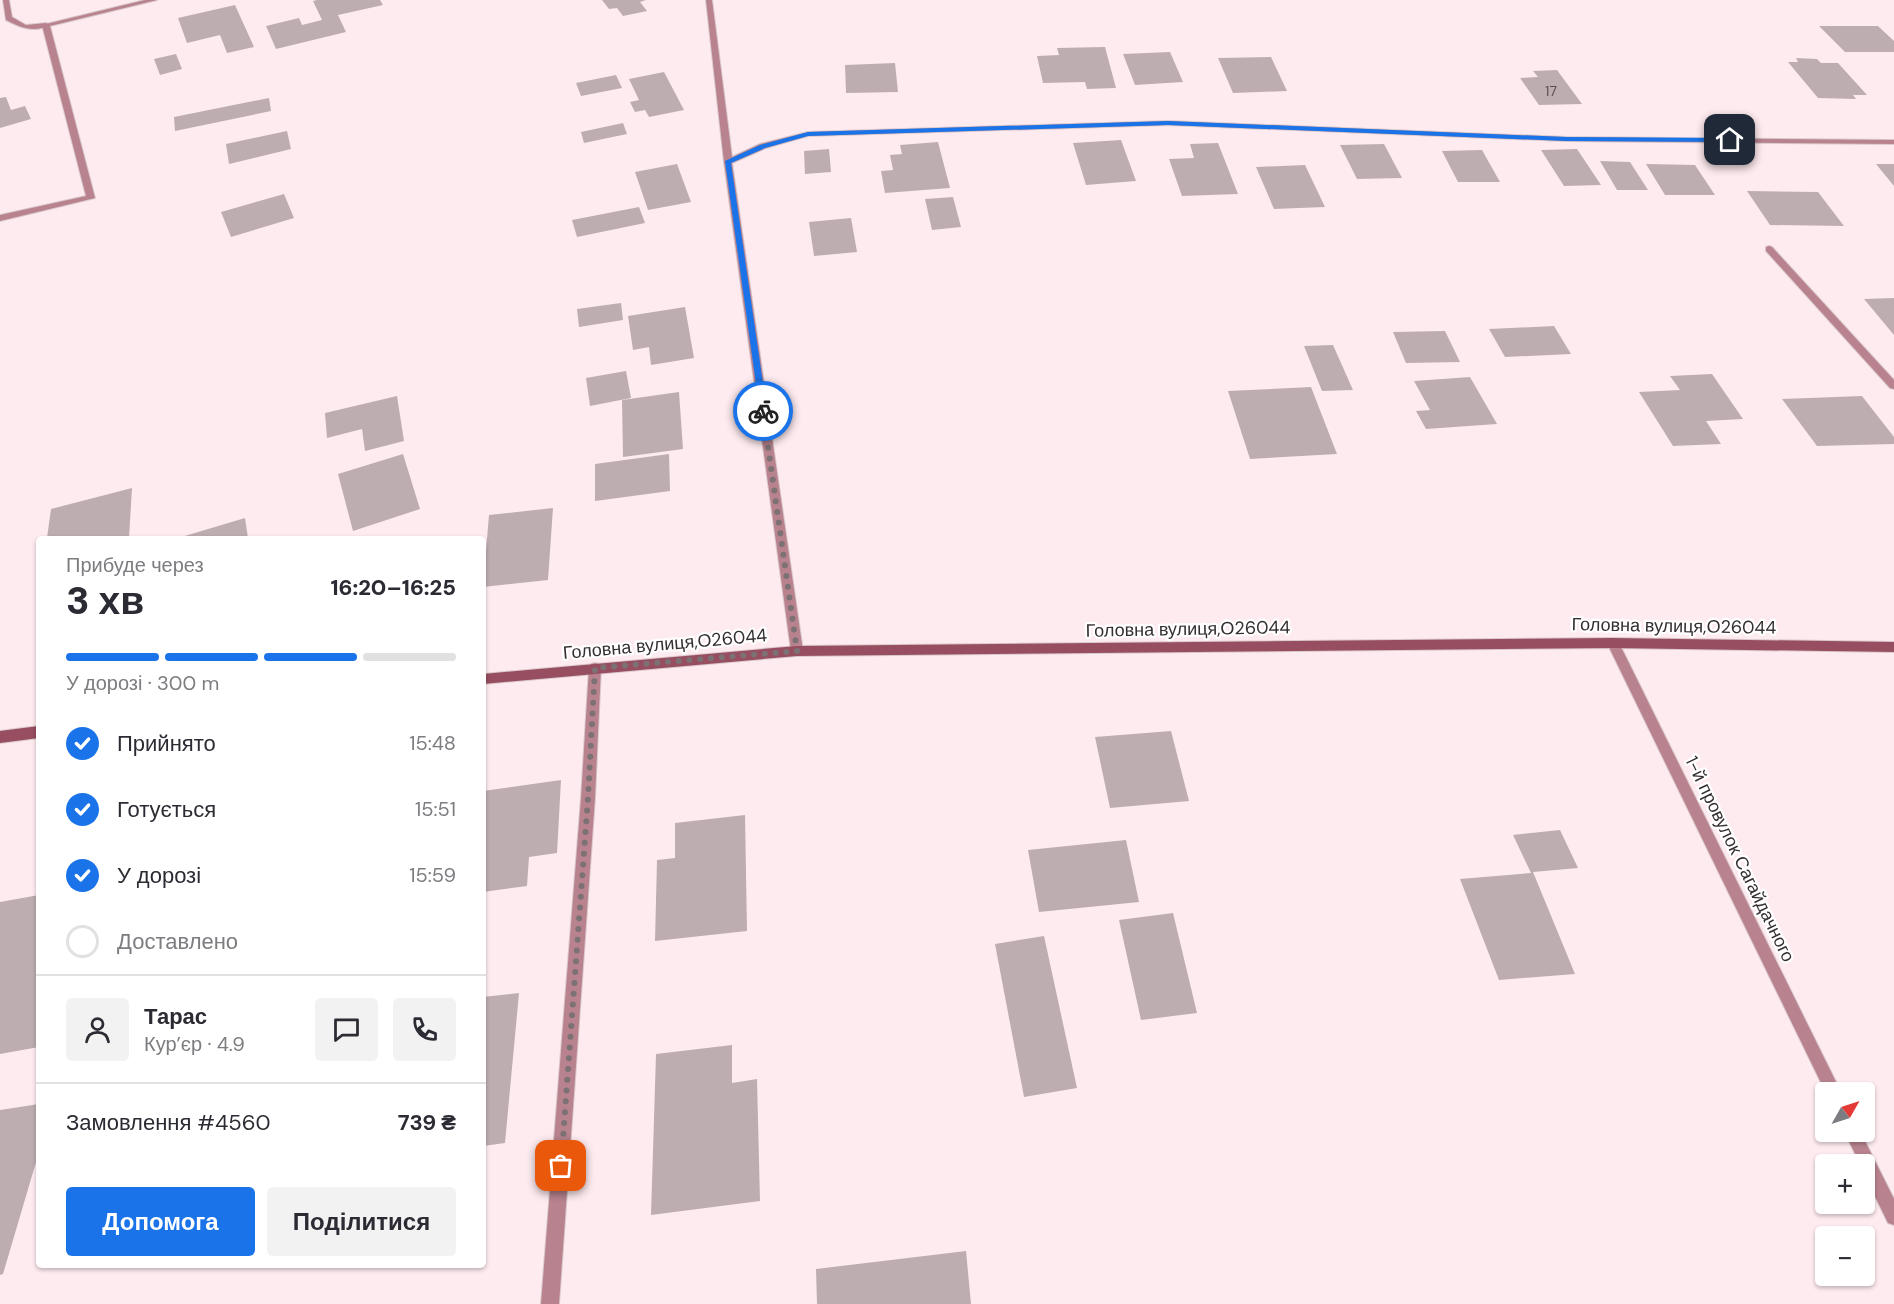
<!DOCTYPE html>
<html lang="uk">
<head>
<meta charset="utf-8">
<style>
	:root { --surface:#fff; --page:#f2f2f3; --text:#2b2b33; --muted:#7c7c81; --line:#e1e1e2; --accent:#1a73e8 }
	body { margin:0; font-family:"DM Sans",sans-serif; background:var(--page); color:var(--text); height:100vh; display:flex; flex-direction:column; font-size:22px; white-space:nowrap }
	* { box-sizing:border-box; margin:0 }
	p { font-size:20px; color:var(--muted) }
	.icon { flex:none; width:33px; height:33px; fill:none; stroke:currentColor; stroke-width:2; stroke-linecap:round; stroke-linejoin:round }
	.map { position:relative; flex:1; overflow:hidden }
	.details { position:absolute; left:36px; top:536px; width:450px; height:732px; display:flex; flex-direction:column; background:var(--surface); border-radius:6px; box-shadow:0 2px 4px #0004 }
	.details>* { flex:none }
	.needle { width:39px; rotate:51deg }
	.tools { position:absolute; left:1815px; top:1082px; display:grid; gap:12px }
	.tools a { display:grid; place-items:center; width:60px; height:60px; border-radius:6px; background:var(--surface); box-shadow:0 2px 4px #0004; font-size:30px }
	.pin { position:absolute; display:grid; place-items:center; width:51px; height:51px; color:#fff; margin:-26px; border-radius:12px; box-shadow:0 3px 9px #0006 }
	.courier { position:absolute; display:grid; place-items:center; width:60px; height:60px; margin:-30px; border:4px solid #1a73e8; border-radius:50%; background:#fff; color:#222; box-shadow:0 2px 8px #0007 }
	.headline em { font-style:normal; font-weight:800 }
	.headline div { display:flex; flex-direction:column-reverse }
	.headline { display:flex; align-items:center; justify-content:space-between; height:102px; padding:0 30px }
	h1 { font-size:39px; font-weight:800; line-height:45px }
	.bar { display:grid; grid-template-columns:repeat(4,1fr); gap:9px 6px; align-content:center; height:72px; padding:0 30px }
	.bar i { height:8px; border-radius:4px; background:var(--line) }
	.bar .selected { background:var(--accent) }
	.bar p { grid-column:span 4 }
	.line { display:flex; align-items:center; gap:15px; padding:0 30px; border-top:2px solid var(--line) }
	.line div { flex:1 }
	.round { display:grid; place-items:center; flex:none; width:63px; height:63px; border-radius:6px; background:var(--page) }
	ol { padding:0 30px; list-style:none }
	li { display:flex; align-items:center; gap:18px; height:66px }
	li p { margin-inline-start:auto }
	li .icon { padding:6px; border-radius:50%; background:var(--accent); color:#fff; stroke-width:4 }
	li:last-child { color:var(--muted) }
	li i { width:33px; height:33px; border:3px solid var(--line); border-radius:50% }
	.action { display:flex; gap:12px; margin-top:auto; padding:12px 30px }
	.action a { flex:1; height:69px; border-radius:6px; background:var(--accent); color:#fff; font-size:24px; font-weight:800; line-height:69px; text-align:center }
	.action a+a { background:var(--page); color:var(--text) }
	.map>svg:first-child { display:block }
	.building { fill:#beadb0 }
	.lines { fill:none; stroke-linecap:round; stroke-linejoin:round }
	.lane-casing { stroke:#dac9cd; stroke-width:2 }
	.street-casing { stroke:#dac9cd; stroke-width:2 }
	.secondary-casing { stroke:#dac9cd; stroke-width:2 }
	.lane { fill:#b8838e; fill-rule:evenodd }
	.street { fill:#b8838e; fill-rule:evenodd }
	.secondary { fill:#974e60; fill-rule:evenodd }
	.route { fill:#1a73e8 }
	.done { stroke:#7c7174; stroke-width:6; stroke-dasharray:0 10.8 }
	.labels { text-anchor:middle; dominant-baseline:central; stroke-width:4.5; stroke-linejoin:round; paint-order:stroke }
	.far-number-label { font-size:14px; fill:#584e51 }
	.street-label { font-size:18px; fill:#362f31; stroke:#fff }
</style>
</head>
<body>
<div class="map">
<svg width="1894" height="1304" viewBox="0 0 1894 1304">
	<rect width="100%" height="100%" fill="#feebef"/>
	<g class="building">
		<polygon points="380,0 383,5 338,15 346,32 276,49 266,26 299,18 302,25 322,20 313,1 317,0"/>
		<polygon points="602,0 646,0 640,2 647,11 623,16 617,8 609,9"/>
		<polygon points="235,5 254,47 227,53 220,35 187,43 178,18"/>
		<polygon points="1819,26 1878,26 1894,41 1894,52 1845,52"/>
		<polygon points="1105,47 1116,88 1087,89 1085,82 1043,83 1037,56 1059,55 1057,48"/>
		<polygon points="1170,52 1183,82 1135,85 1123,54"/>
		<polygon points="176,54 182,69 160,75 154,59"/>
		<polygon points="1271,57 1287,91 1233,93 1218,58"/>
		<polygon points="1796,58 1817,59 1821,63 1838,63 1867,95 1853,95 1856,99 1818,98 1788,62 1798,62"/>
		<polygon points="895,63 898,92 846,93 845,65"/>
		<polygon points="1557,70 1582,104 1539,105 1520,78 1538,77 1533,71"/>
		<polygon points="664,72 684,110 649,117 645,110 635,112 630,102 639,100 629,79"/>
		<polygon points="616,75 622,88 581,96 576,83"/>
		<polygon points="6,97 11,110 25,106 31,119 0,128 0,98"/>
		<polygon points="269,98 271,111 175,131 174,117"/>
		<polygon points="623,123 627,134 584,143 581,132"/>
		<polygon points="287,131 291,149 229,164 226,144"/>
		<polygon points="1121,140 1136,181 1086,185 1073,143"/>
		<polygon points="938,142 950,188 885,193 881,171 893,170 890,155 902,154 900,145"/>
		<polygon points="1218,143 1238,194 1182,196 1169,159 1194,158 1190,144"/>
		<polygon points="1384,144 1402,178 1357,179 1340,145"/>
		<polygon points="829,149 831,172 805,174 804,151"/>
		<polygon points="1577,149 1601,185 1564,186 1541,150"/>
		<polygon points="1482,150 1500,182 1458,182 1442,151"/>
		<polygon points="1600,161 1630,162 1648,190 1617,190"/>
		<polygon points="677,164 691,202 648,210 635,172"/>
		<polygon points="1646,164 1695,165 1715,195 1665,195"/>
		<polygon points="1876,164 1894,164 1894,186"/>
		<polygon points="1305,165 1325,207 1274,209 1256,167"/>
		<polygon points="1747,191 1818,192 1844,226 1770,225"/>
		<polygon points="284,194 294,218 231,237 221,212"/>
		<polygon points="953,197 961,227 932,230 925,199"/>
		<polygon points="639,207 645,223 577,237 572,220"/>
		<polygon points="851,218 857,252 814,256 809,222"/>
		<polygon points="1894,298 1894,335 1864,299"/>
		<polygon points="621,303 623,320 579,327 577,309"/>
		<polygon points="685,307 694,358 651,365 649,347 633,350 628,316"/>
		<polygon points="1554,326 1571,354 1505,357 1489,329"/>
		<polygon points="1445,331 1460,362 1406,363 1393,332"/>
		<polygon points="1333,345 1353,390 1322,391 1304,346"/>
		<polygon points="626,371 631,398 590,406 586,378"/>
		<polygon points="1712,374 1743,419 1706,421 1721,444 1673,446 1639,392 1680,390 1670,376"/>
		<polygon points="1470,377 1497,424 1426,429 1416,411 1430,410 1414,381"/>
		<polygon points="1311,387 1337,454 1250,459 1228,391"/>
		<polygon points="679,392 683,449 623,457 622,400"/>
		<polygon points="397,396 404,441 365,451 362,429 327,438 325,413"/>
		<polygon points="1862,396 1894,437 1894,444 1817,446 1782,399"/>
		<polygon points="403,454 420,509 353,531 338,474"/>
		<polygon points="669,454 670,491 595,501 595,464"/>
		<polygon points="132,488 129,538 47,538 51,509"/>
		<polygon points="553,508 548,580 483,587 489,515"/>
		<polygon points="245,518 248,538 178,538"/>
		<polygon points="1171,731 1189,801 1110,808 1095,737"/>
		<polygon points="561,780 557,853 529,857 527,886 483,892 483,791"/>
		<polygon points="745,815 747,931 655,941 657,860 675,858 675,823"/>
		<polygon points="1560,830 1578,868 1533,872 1575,974 1499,980 1460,879 1531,873 1513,835"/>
		<polygon points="1126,840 1139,902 1039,912 1028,850"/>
		<polygon points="39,895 39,1047 0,1054 0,902"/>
		<polygon points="1173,913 1197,1013 1141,1020 1119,920"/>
		<polygon points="1044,936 1077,1088 1024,1097 995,944"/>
		<polygon points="519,993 505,1143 483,1146 483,997"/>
		<polygon points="732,1045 732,1083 757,1079 760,1201 651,1215 656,1054"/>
		<polygon points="39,1104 39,1152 3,1274 0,1275 0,1110"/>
		<polygon points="966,1251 971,1304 817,1304 816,1269"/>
	</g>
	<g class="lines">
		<g class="lane-casing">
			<g id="lane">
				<path d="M 3,0 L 9,0 L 12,17 L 26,25 L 46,23 L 50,25 C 34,33 21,28 6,20 Z"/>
				<polygon points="1769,246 1772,247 1894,380 1894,389 1890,388 1766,251 1766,247"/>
				<polygon points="595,663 599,664 601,668 595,798 559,1304 541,1304 581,798 589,668 591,664"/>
			</g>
		</g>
		<g class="street-casing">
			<g id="street">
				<polygon points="145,0 157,0 50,26 95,198 0,221 0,215 86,196 42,25"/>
				<polygon points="706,0 712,0 732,157 760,144 808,132 1168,121 1566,137 1894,140 1894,144 1566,141 1168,125 808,136 766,148 732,163 803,651 801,655 793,655 791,651 724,162"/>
				<polygon points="1613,638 1617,640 1619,643 1841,1092 1826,1093 1607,643 1609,640"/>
				<polygon points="1844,1131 1860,1131 1894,1199 1894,1225 1888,1223 1864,1174 1864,1164 1860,1164"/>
			</g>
		</g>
		<g class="secondary-casing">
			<g id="secondary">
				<polygon points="1613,638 1894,642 1894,652 1613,648 797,656 483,684 483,674 797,646"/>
				<polygon points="39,726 39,738 0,743 0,731"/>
			</g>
		</g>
		<use href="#lane" class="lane"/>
		<use href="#street" class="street"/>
		<use href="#secondary" class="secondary"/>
	</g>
	<polygon class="route" points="1168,121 1566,137 1730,138 1733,140 1730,142 1566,141 1168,125 808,136 765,148 731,163 767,411 760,413 725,161 760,145 808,132"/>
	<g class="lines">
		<polyline class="done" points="561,1166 588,798 595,668 797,651 763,411"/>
	</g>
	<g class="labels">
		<g class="far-number-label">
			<text x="1551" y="91">17</text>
		</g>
		<g class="street-label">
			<text transform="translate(1674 626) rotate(1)">Головна вулиця,О26044</text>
			<text transform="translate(1188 629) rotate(-1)">Головна вулиця,О26044</text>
			<text transform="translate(665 644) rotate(-5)">Головна вулиця,О26044</text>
			<text transform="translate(1740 859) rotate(64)">1-й провулок Сагайдачного</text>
		</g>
	</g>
</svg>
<div class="tools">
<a><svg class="needle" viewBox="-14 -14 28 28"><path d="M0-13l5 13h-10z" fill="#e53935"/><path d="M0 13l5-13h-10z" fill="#7c7c81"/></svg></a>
<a>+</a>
<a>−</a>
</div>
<div class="pin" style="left:561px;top:1166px;background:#ea580c"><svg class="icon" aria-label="bag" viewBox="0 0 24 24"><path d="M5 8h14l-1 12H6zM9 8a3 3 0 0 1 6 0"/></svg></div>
<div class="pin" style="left:1730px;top:140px;background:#1f2937"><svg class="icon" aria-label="home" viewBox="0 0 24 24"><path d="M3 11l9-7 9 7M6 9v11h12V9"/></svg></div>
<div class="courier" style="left:763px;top:411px"><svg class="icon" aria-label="bike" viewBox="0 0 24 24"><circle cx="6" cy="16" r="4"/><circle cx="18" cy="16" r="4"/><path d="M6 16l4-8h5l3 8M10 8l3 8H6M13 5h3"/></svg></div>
<section class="details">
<div class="headline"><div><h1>3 хв</h1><p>Прибуде через</p></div><em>16:20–16:25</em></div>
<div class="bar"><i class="selected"></i><i class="selected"></i><i class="selected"></i><i></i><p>У дорозі · 300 m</p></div>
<ol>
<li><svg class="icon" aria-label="check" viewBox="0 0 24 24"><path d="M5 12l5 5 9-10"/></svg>Прийнято<p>15:48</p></li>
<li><svg class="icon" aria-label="check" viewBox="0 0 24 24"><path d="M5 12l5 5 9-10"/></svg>Готується<p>15:51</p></li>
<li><svg class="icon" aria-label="check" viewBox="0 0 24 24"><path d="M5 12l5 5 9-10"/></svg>У дорозі<p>15:59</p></li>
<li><i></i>Доставлено</li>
</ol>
<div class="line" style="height:108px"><a class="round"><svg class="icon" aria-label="person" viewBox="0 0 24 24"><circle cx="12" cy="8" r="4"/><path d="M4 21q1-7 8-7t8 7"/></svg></a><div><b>Тарас</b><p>Кур’єр · 4.9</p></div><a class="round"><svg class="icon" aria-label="chat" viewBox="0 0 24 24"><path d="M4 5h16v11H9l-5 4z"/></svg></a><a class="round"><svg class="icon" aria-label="phone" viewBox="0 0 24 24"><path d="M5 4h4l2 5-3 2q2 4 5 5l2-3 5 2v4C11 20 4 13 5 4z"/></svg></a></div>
<div class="line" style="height:78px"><div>Замовлення #4560</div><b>739 ₴</b></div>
<div class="action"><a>Допомога</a><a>Поділитися</a></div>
</section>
</div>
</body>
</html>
